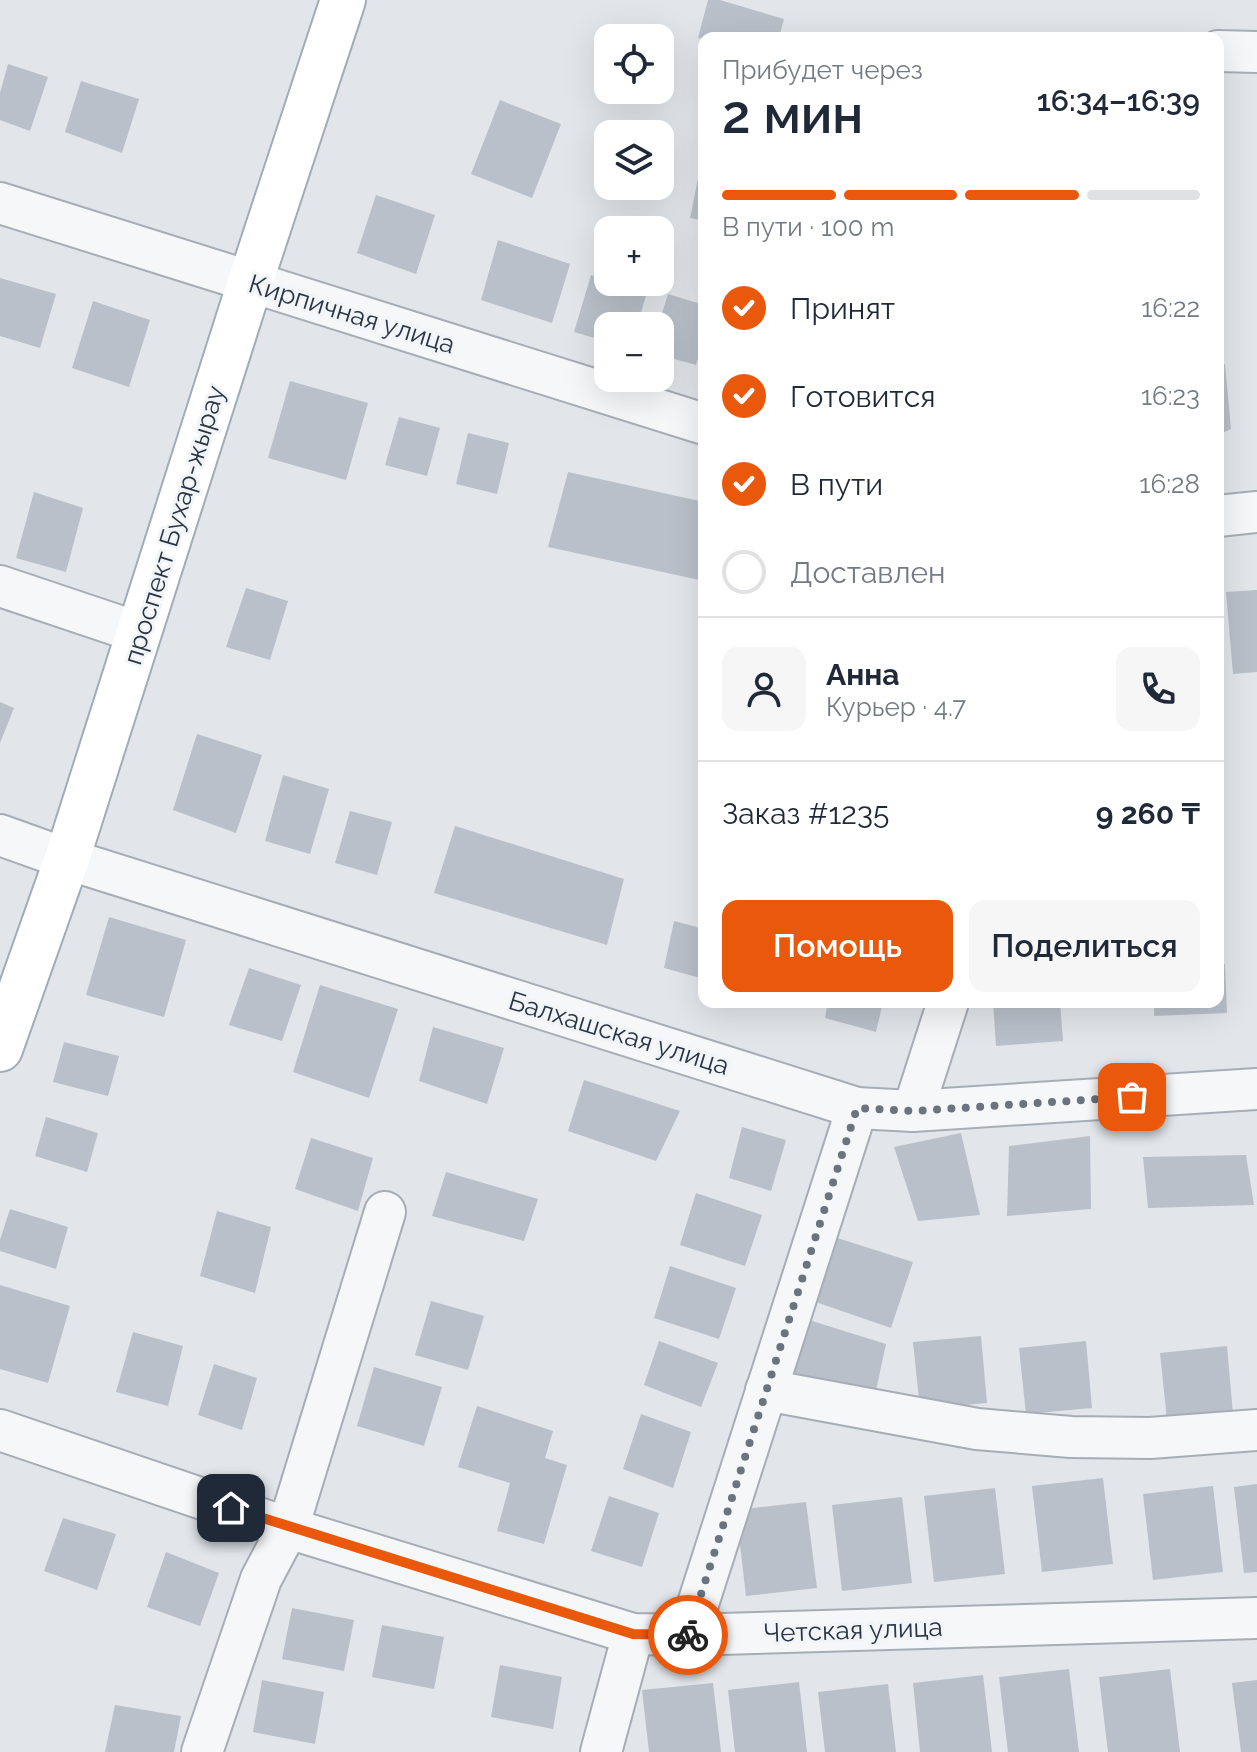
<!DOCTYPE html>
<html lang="ru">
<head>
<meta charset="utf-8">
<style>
	:root { --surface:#fff; --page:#f6f6f7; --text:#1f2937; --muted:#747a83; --line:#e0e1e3; --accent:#ea580c }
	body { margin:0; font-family:Raleway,sans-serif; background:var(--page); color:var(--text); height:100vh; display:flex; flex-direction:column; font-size:30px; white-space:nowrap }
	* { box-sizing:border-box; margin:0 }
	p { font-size:26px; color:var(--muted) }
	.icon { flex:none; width:44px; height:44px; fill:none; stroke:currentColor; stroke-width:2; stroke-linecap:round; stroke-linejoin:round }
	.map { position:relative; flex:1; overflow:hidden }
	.side { position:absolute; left:698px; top:32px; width:526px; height:976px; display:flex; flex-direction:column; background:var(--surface); border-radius:16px; box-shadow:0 8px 32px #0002 }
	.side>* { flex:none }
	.tools { position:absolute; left:594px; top:24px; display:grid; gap:16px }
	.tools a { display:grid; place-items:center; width:80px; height:80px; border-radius:16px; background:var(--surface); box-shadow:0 8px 32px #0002; font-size:40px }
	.pin { position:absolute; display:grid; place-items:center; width:68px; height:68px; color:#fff; margin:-34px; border-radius:16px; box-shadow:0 4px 12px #0006 }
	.courier { position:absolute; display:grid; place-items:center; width:80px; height:80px; margin:-40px; border:6px solid #ea580c; border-radius:50%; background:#fff; color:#222; box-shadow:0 2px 10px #0007 }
	.overview em { font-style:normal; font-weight:600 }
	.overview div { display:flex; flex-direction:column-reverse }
	.overview { display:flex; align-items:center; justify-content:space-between; height:136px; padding:0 24px }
	h1 { font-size:52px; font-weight:600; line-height:60px }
	.bar { display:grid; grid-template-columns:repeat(4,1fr); gap:12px 8px; align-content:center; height:96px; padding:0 24px }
	.bar i { height:10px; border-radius:6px; background:var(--line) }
	.bar .active { background:var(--accent) }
	.bar p { grid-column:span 4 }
	.line { display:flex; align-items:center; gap:20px; padding:0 24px; border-top:2px solid var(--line) }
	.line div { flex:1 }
	.round { display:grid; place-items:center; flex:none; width:84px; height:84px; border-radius:16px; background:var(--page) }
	ol { padding:0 24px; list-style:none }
	li { display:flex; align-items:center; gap:24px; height:88px }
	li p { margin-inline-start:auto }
	li .icon { padding:8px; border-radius:50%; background:var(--accent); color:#fff; stroke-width:4 }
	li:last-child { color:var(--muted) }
	li i { width:44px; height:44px; border:4px solid var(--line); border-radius:50% }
	.primary-button { display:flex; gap:16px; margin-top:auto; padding:16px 24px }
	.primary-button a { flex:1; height:92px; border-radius:16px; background:var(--accent); color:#fff; font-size:32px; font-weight:600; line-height:92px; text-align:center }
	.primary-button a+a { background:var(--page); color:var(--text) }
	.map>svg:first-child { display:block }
	.building { fill:#b9c0c9 }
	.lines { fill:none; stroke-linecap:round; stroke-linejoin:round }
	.minor-casing { stroke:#a7adb6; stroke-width:44 }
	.major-casing { stroke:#a0acb8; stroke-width:48 }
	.minor { stroke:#f5f7f9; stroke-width:40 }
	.major { stroke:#fff; stroke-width:44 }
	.done { stroke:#6a737e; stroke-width:8; stroke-dasharray:0 14.4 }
	.route { stroke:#ea580c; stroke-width:10 }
	.labels { text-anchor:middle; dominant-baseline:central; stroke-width:6; stroke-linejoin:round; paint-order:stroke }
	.street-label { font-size:26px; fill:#293544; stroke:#f2f5f8 }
</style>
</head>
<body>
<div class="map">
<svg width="1257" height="1752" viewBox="0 0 1257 1752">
	<rect width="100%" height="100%" fill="#e2e6eb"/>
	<g class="building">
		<polygon points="708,0 720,0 784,19 779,38 704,38 704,39 698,38"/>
		<polygon points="8,64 48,77 30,131 0,120 0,93"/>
		<polygon points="81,81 139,99 122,153 65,132"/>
		<polygon points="500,100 561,124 532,198 471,174"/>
		<polygon points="700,169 704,170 704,221 690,218"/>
		<polygon points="376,195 435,215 416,274 357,253"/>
		<polygon points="498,240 570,264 552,323 481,300"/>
		<polygon points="591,275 608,280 608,282 647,292 637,326 608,326 608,342 574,332"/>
		<polygon points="0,278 56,294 40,348 0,336"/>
		<polygon points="668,294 704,305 704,338 696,365 660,355 660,326 658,326"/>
		<polygon points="1218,299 1220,299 1224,339 1218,339"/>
		<polygon points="93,301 150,320 129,387 72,368"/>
		<polygon points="1225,364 1231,429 1218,435 1218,365"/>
		<polygon points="290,381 368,403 346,480 268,458"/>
		<polygon points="399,417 440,428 427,476 385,465"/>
		<polygon points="468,433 509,443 497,494 456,484"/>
		<polygon points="568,472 704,502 704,581 548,547"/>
		<polygon points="34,492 83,508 66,572 16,558"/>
		<polygon points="246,588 288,601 270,660 226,647"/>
		<polygon points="1257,590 1257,672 1233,674 1226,592"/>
		<polygon points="0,702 14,708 0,743"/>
		<polygon points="197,734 262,755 236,833 173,810"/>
		<polygon points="283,775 329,789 310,854 265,841"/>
		<polygon points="350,811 392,822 377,875 335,863"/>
		<polygon points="455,826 624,879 607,945 434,893"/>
		<polygon points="109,917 186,940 164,1017 86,995"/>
		<polygon points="674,921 704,929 704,979 664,968"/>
		<polygon points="1218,964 1225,964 1227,1013 1154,1016 1154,1002 1218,1002"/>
		<polygon points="249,968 301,985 282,1041 229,1025"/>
		<polygon points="320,985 398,1009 369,1098 293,1072"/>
		<polygon points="828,1002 883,1002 876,1032 825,1018"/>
		<polygon points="993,1002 1060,1002 1063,1041 996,1046"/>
		<polygon points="433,1027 504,1048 487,1104 419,1081"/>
		<polygon points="64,1042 119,1056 108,1096 53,1082"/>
		<polygon points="584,1080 680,1111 656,1161 568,1131"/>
		<polygon points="46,1117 98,1133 87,1172 35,1156"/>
		<polygon points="742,1127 786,1140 771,1191 729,1178"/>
		<polygon points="961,1133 980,1215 918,1221 894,1147"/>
		<polygon points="1090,1136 1091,1209 1007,1216 1009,1146"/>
		<polygon points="311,1138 373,1158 358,1211 295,1189"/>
		<polygon points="1246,1155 1254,1205 1148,1208 1143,1157"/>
		<polygon points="446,1172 538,1199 524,1241 432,1216"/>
		<polygon points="696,1193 762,1215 745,1266 680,1245"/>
		<polygon points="10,1209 68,1227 56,1269 0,1251 0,1240"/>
		<polygon points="217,1211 271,1227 255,1293 200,1276"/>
		<polygon points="831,1236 913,1262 891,1328 807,1299"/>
		<polygon points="670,1266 736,1288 719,1339 654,1318"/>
		<polygon points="0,1285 70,1306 48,1383 0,1369"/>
		<polygon points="431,1301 484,1316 468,1370 415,1355"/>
		<polygon points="796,1316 886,1344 875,1395 784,1370"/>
		<polygon points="133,1332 183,1346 168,1406 116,1392"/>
		<polygon points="981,1336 987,1403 920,1409 913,1342"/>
		<polygon points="659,1341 718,1363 701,1407 644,1385"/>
		<polygon points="1086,1341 1092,1408 1026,1414 1019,1348"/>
		<polygon points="1227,1346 1233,1414 1167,1420 1160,1353"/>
		<polygon points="214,1364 257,1378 242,1430 198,1415"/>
		<polygon points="374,1367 442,1387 424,1446 357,1426"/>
		<polygon points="477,1406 553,1431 545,1458 567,1465 544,1544 497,1531 510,1483 458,1467"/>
		<polygon points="641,1414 691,1432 673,1488 623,1469"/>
		<polygon points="1103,1478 1113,1564 1042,1572 1032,1486"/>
		<polygon points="1257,1484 1257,1572 1244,1573 1234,1487"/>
		<polygon points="1213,1486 1223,1572 1153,1580 1143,1494"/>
		<polygon points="995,1488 1005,1574 934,1582 924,1496"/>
		<polygon points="609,1496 659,1513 642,1567 591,1551"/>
		<polygon points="902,1497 912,1583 842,1591 832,1505"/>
		<polygon points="806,1502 817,1588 746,1596 736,1510"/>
		<polygon points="63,1518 116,1534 97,1590 44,1571"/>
		<polygon points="166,1552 219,1573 200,1626 147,1607"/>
		<polygon points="292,1608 354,1620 344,1671 282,1659"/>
		<polygon points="382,1625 444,1637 434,1689 372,1677"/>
		<polygon points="500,1665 562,1677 553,1729 491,1717"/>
		<polygon points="1069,1669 1079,1752 1008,1752 999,1677"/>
		<polygon points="1170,1669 1180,1752 1108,1752 1099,1677"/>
		<polygon points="983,1675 992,1752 920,1752 913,1683"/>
		<polygon points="262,1680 324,1692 315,1744 253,1732"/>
		<polygon points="1257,1680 1257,1752 1241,1752 1232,1683"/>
		<polygon points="799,1682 807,1752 735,1752 728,1690"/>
		<polygon points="713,1683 721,1752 649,1752 642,1690"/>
		<polygon points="888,1684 896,1752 825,1752 818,1692"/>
		<polygon points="115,1705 181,1716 174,1752 105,1752"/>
	</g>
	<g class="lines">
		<g class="minor-casing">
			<g id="minor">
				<polyline points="1218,51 1257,52"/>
				<polyline points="0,203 704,424"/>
				<polyline points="1218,516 1257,512"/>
				<polyline points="0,586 140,633"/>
				<polyline points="0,835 67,859 857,1108 913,1111 1257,1089"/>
				<polyline points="913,1111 948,1002"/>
				<polyline points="766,1390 977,1429 1071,1437 1150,1438 1257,1430"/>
				<polyline points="0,1430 288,1528 633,1634 688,1635 1257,1618"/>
				<polyline points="688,1635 857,1108"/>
				<polyline points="202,1752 261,1579 288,1528 385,1212"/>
				<polyline points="601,1752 633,1634"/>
			</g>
		</g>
		<g class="major-casing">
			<polyline id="major" points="0,1049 67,859 250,283 343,0"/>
		</g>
		<use href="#minor" class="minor"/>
		<use href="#major" class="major"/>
	</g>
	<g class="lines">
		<polyline class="done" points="688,1635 857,1108 913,1111 1132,1097"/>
		<polyline class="route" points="231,1508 633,1634 688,1635"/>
	</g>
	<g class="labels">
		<g class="street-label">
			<text transform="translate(352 314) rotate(17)">Кирпичная улица</text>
			<text transform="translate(174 525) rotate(-73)">проспект Бухар-жырау</text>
			<text transform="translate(619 1033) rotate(17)">Балхашская улица</text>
			<text transform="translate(853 1630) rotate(-2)">Четская улица</text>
		</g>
	</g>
</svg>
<div class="tools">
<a><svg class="icon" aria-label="locate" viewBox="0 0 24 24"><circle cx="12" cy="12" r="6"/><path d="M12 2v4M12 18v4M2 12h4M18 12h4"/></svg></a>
<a><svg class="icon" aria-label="layers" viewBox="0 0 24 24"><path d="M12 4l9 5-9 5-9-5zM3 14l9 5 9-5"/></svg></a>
<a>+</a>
<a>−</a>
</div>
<div class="pin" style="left:1132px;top:1097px;background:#ea580c"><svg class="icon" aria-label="bag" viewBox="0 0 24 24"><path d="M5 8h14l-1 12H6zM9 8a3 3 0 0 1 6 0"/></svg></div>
<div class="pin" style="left:231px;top:1508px;background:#1f2937"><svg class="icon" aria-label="home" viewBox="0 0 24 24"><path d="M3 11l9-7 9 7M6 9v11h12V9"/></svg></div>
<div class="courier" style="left:688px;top:1635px"><svg class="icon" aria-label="bike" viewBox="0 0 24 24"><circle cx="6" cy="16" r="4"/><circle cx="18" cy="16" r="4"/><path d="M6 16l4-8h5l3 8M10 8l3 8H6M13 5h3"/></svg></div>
<section class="side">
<div class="overview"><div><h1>2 мин</h1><p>Прибудет через</p></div><em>16:34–16:39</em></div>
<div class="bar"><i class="active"></i><i class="active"></i><i class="active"></i><i></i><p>В пути · 100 m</p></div>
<ol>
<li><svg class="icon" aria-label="check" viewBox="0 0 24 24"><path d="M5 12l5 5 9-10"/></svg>Принят<p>16:22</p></li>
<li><svg class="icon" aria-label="check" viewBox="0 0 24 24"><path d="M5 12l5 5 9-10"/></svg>Готовится<p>16:23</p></li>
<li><svg class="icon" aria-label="check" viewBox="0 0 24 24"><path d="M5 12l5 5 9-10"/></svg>В пути<p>16:28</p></li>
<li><i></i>Доставлен</li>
</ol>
<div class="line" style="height:144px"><a class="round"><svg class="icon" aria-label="person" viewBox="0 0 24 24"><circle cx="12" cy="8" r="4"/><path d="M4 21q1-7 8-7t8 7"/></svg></a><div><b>Анна</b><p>Курьер · 4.7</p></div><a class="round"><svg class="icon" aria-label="phone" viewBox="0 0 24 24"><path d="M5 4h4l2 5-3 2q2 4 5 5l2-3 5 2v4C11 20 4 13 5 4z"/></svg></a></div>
<div class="line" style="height:104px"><div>Заказ #1235</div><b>9 260 ₸</b></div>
<div class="primary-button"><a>Помощь</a><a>Поделиться</a></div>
</section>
</div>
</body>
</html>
